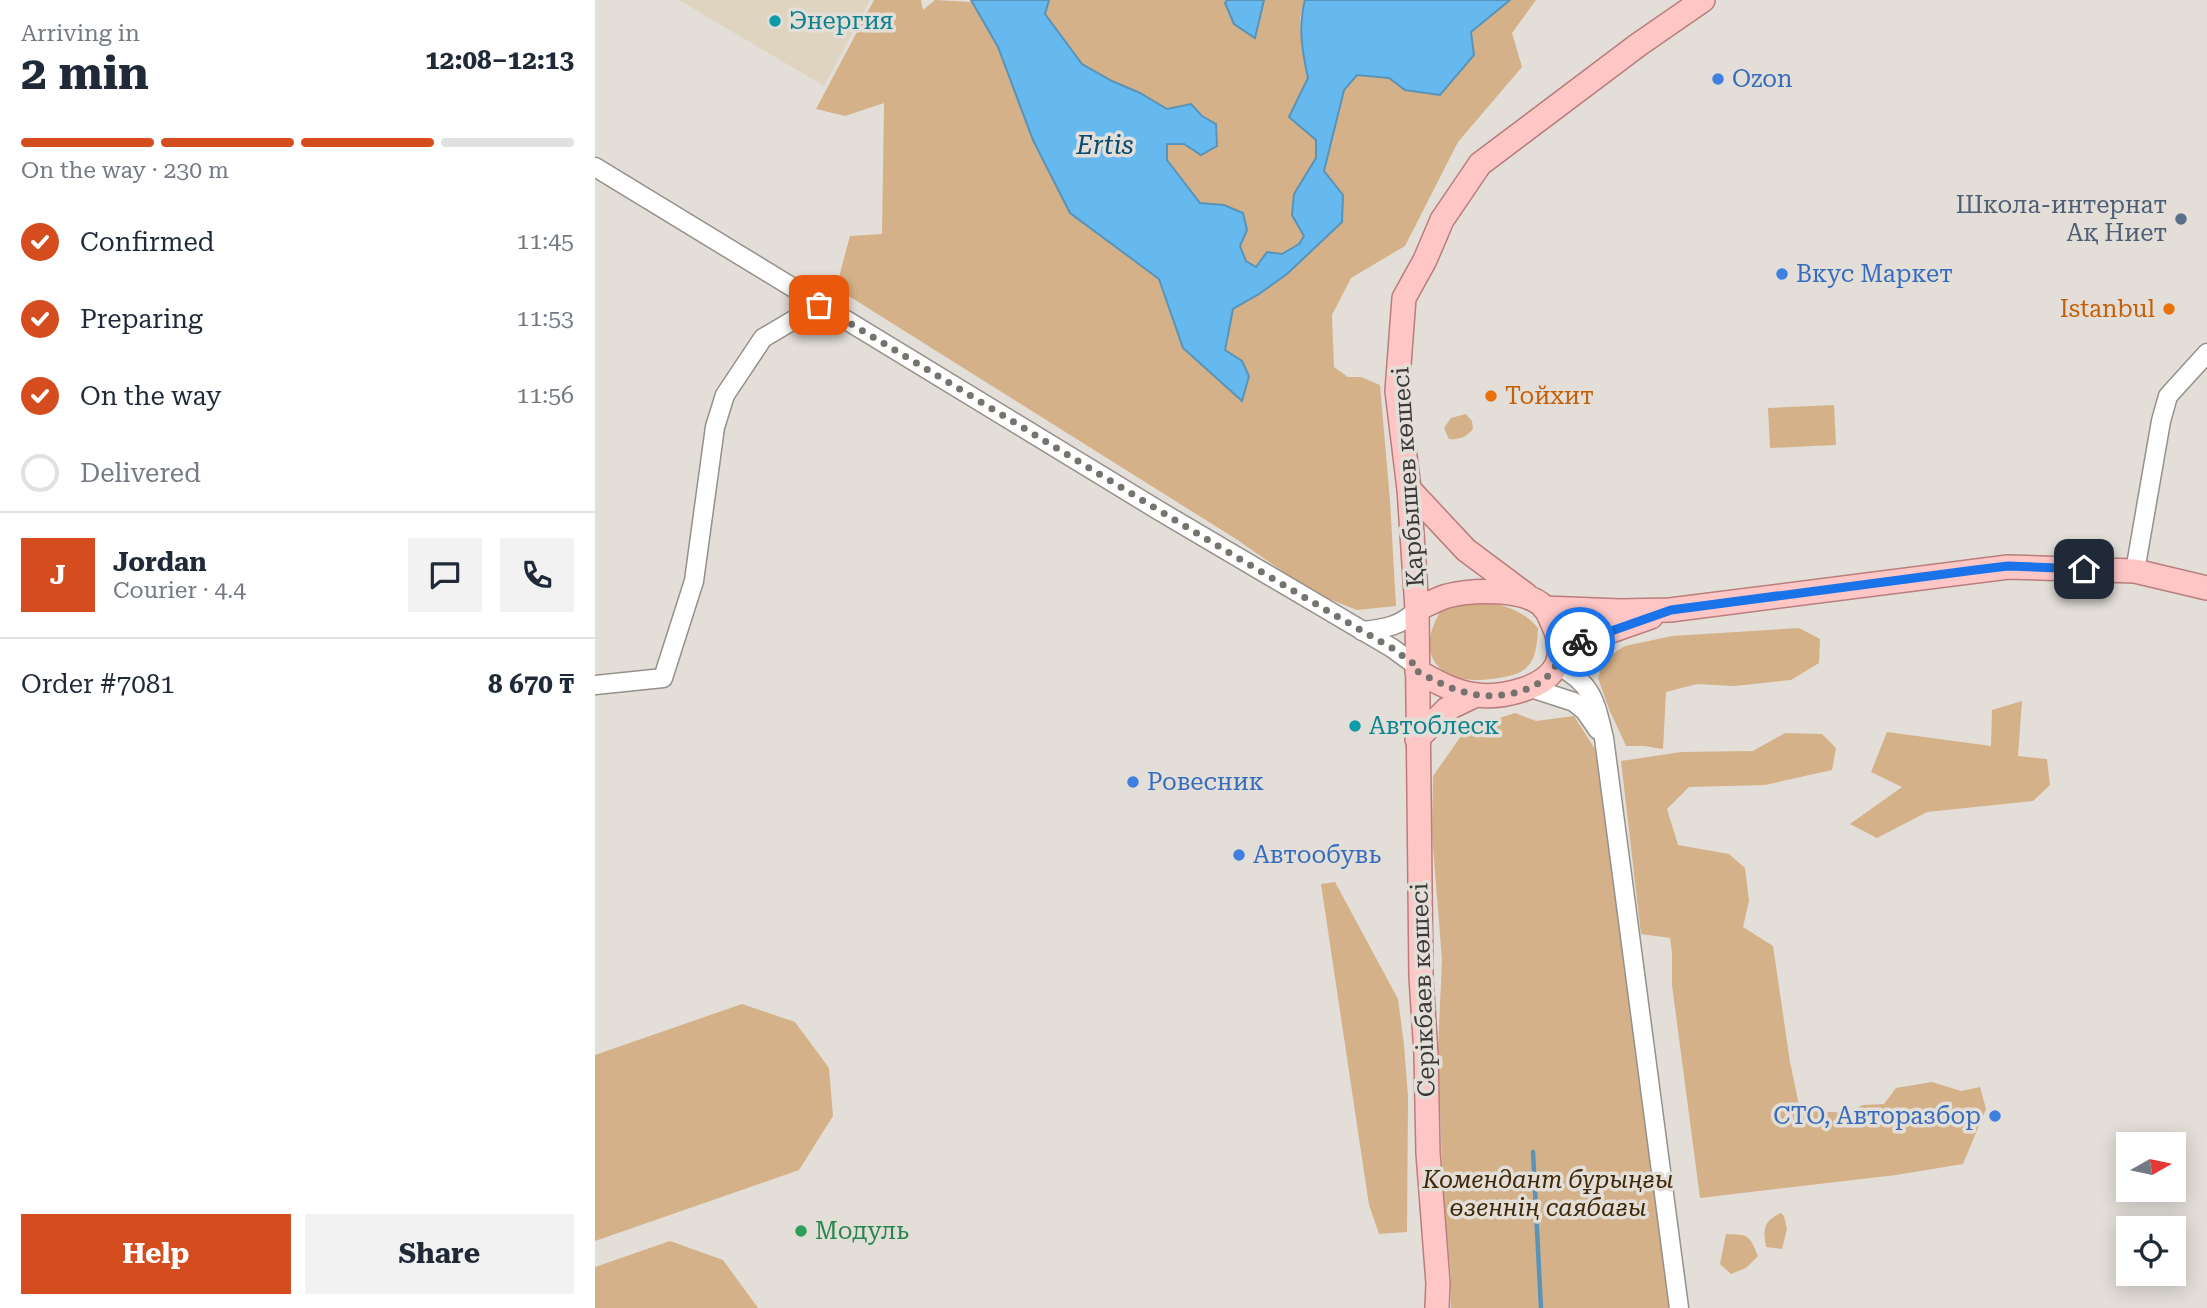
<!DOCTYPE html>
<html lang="en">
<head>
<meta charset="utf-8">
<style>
	:root { --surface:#fff; --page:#f2f2f3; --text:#1f2937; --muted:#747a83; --line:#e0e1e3; --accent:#d54d1f }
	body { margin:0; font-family:"Roboto Serif",serif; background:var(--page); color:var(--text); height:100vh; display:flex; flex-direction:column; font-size:26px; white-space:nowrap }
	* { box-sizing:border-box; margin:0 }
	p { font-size:23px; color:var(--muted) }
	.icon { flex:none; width:38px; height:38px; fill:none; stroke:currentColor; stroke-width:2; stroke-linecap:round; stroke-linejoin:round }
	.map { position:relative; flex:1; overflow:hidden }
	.sheet { display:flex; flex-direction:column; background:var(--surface); width:595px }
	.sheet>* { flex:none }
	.needle { width:46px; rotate:81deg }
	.fabs { position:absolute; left:1521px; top:1132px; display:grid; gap:14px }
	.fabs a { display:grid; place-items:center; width:70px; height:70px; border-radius:0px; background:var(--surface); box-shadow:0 4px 18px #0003; font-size:35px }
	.pin { position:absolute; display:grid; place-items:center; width:60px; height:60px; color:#fff; margin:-30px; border-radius:14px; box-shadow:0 4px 10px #0006 }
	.courier { position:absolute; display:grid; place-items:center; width:70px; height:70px; margin:-35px; border:5px solid #1a73e8; border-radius:50%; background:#fff; color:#222; box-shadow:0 2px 9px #0007 }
	.summary em { font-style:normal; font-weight:700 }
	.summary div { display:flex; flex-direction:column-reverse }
	.summary { display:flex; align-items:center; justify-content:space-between; height:119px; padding:0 21px }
	h1 { font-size:46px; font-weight:700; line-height:52px }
	.bar { display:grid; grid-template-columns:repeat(4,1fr); gap:10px 7px; align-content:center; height:84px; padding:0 21px }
	.bar i { height:9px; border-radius:5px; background:var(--line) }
	.bar .selected { background:var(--accent) }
	.bar p { grid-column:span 4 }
	.line { display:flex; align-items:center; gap:18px; padding:0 21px; border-top:2px solid var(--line) }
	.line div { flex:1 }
	.round { display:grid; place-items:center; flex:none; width:74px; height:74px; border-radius:0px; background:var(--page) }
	ol { padding:0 21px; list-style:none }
	li { display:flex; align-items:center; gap:21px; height:77px }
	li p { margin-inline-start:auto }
	li .icon { padding:7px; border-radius:50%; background:var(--accent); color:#fff; stroke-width:4 }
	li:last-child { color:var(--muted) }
	li i { width:38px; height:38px; border:4px solid var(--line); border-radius:50% }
	.primary-button { display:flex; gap:14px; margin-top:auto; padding:14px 21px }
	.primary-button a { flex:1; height:80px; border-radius:0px; background:var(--accent); color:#fff; font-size:28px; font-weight:700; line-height:80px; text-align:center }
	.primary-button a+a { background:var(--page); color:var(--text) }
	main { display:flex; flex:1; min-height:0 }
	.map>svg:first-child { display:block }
	.industrial { fill:#dfd4bf }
	.green { fill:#d4b188 }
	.water { fill:#66b9ef; stroke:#5993b8; stroke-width:2 }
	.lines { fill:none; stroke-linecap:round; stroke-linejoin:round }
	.stream { stroke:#5993b8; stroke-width:4.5 }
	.minor-casing { stroke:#95908a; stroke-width:21 }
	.major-casing { stroke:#ba7d7b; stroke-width:26 }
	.minor { stroke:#fff; stroke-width:18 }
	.major { stroke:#fec7c6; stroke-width:23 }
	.done { stroke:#76736f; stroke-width:7; stroke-dasharray:0 12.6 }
	.route { stroke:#1a73e8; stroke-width:9 }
	.culture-dot { fill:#0f9aa8; stroke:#e3ded8; stroke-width:2.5 }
	.shop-dot { fill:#3f7fe0; stroke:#e3ded8; stroke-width:2.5 }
	.service-dot { fill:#5c6f8a; stroke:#e3ded8; stroke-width:2.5 }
	.food-dot { fill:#e8710a; stroke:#e3ded8; stroke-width:2.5 }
	.leisure-dot { fill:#2e9e5b; stroke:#e3ded8; stroke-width:2.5 }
	.labels { text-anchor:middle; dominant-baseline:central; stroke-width:7; stroke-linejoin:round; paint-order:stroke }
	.culture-label { font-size:24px; fill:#0d838f; stroke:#e3ded8; text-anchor:start }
	.shop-label { font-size:24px; fill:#366cbe; stroke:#e3ded8; text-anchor:start }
	.service-label { font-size:24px; fill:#4e5e75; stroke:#e3ded8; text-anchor:end }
	.food-label { font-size:24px; fill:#c56008; stroke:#e3ded8; text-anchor:end }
	.street-label { font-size:24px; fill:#3b3937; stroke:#e3ded8 }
	.park-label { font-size:24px; font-style:italic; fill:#402908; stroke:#e3ded8 }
	.leisure-label { font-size:24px; fill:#27864d; stroke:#e3ded8; text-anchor:start }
	.water-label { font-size:26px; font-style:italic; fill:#084c70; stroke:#e3ded8 }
</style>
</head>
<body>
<main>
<section class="sheet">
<div class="summary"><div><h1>2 min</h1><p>Arriving in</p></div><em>12:08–12:13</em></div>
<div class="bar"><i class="selected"></i><i class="selected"></i><i class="selected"></i><i></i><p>On the way · 230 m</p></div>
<ol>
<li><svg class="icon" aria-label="check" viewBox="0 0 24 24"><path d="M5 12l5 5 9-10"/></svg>Confirmed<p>11:45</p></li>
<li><svg class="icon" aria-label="check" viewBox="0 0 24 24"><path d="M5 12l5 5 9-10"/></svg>Preparing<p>11:53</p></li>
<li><svg class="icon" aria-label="check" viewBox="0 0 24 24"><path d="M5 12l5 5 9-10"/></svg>On the way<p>11:56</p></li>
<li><i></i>Delivered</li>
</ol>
<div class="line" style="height:126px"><b class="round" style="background:var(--accent);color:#fff">J</b><div><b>Jordan</b><p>Courier · 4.4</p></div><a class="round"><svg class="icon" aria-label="chat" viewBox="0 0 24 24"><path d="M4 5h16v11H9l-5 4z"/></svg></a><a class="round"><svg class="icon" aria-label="phone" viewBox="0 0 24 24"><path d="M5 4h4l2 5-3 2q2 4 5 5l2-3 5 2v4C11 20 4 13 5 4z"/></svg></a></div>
<div class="line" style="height:91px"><div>Order #7081</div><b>8 670 ₸</b></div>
<div class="primary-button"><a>Help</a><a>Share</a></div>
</section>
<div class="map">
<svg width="1612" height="1308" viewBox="0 0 1612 1308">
	<rect width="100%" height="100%" fill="#e3ded8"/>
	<polygon class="industrial" points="84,0 275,0 229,86"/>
	<g class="green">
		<polygon points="279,0 326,0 328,10 340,0 378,2 403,47 438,140 475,213 565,279 588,348 647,361 630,350 638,309 666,293 748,195 729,171 749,90 762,75 794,78 810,90 876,32 915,0 941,0 917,33 927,67 863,142 810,246 756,278 737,315 739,367 753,377 766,377 785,385 795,501 801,606 762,610 719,593 641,539 241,288 255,236 287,234 289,103 250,116 221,109"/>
		<polygon points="454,0 632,0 630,3 660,37 669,0 710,0 705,17 707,52 713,78 713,133 721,140 721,158 712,175 697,215 709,236 704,244 662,267 651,261 645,246 651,230 629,205 605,203 572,160 571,143 589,144 606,155 621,124 607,116 596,104 572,109 545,93 517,81 487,64 450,14"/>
		<polygon points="1239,405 1241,445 1175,448 1173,408"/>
		<path d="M 871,414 L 877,421 L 878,429 C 871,437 865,440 854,439 L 849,428 L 856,418 Z"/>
		<path d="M 878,600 C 905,605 924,606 943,628 C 942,643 942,662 927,671 C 919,676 905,678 896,679 C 874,682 844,679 836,654 C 831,638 840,621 847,608 Z"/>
		<polygon points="1204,628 1225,639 1224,663 1196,680 1139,686 1102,684 1071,692 1068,749 1049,746 1031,746 1014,709 1003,678 1009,659 1030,646 1077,636"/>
		<polygon points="1427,701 1423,756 1452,759 1455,785 1438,801 1332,812 1282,838 1255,824 1307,787 1276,772 1292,732 1396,746 1397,710"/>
		<polygon points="920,713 941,721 979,716 1000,749 1010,810 1074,1308 856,1308 856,1277 848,1193 843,1049 847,960 837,834 838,776 871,729"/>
		<polygon points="1190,733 1227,734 1241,748 1237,770 1170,785 1094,787 1072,809 1083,845 1134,854 1150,868 1154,901 1148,927 1178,946 1195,1062 1205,1110 1252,1113 1268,1105 1289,1104 1301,1088 1337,1082 1366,1091 1385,1087 1391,1109 1368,1164 1301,1175 1105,1198 1077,985 1077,953 1075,938 1046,934 1026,761 1086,752 1158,751"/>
		<polygon points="740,882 803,999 809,1045 813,1097 812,1232 784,1234 774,1205 726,884"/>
		<polygon points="147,1004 200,1022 234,1068 238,1116 204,1170 0,1241 0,1055"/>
		<path d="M 1186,1213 L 1189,1216 L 1192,1229 L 1187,1249 L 1171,1247 C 1168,1229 1168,1221 1186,1213 Z"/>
		<path d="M 1131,1234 C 1154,1235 1154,1234 1163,1256 L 1151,1268 L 1136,1274 L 1125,1264 Z"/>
		<polygon points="75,1241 128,1260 163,1308 0,1308 0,1267"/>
	</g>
	<g class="water">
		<path d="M 376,0 L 454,0 L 450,14 L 487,64 L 517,81 L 545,93 L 572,109 L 596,104 L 607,116 L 621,124 L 622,146 L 606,155 L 589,144 L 572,144 L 572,160 L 605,203 L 629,205 L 648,213 L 652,230 L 645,246 L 651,261 L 661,267 L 672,252 L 687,254 L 704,244 L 709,236 L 697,215 L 699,194 L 721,158 L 721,140 L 694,117 L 713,78 C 707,51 703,27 710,0 L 915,0 L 876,32 L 879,55 L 845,95 L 810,90 L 794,78 L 762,75 L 749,90 L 729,171 L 748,195 L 747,222 L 692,274 L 664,294 L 638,309 L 630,350 L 647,361 L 654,376 L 647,401 L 588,348 L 564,279 L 475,213 L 438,140 L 403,47 Z"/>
		<polygon points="632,0 669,0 660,38 639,24 630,3"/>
	</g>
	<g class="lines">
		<polyline class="stream" points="938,1152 946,1308"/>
		<g class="minor-casing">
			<g id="minor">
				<polyline points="0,167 563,510 797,648 823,667"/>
				<polyline points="1540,571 1566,421 1573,396 1612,353"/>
				<path d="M 767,631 C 788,629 808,626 822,609"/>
				<path d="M 962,665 C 998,684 1000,701 1009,738 L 1084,1308"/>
				<polyline points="0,685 68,678 99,581 120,427 130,395 168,338 224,305"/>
				<polyline points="936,688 979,702 990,711 1003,730"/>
			</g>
		</g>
		<g class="major-casing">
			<g id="major">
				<polyline points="814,489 871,550 930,594"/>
				<polyline points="949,608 1025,611 1075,610 1413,567 1540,571 1612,588"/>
				<path d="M 822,609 C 832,605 842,599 852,596 C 876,590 931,587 950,608 C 953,612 955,618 957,622 C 963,634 967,651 962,664 C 951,689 906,698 882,695 C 860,693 840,681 822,671"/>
				<polyline points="965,649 1056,617"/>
				<polyline points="822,739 852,709 881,695"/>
				<polyline points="842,1308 843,1283 833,1153 831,1054 826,977 822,609 814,489 802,391 809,298 830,260 847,220 885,164 1043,45 1108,0"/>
			</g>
		</g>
		<use href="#minor" class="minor"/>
		<use href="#major" class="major"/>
	</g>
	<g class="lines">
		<path class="done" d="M 224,305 C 416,418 604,538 797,648 L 823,667 L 822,671 C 840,681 857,690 878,694 C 904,700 948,691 961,665 C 963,661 964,654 965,649 L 985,642"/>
		<polyline class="route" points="985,642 1076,610 1380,570 1413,566 1489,569"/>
	</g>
	<g class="culture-dot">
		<circle cx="180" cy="21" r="7"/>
		<circle cx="760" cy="726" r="7"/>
	</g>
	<g class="shop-dot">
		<circle cx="1123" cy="79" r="7"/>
		<circle cx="1187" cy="274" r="7"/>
		<circle cx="538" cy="782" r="7"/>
		<circle cx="644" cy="855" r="7"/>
		<circle cx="1400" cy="1116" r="7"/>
	</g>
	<circle class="service-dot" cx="1586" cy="219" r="7"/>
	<g class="food-dot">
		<circle cx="1574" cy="309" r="7"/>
		<circle cx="896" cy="396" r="7"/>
	</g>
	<circle class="leisure-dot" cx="206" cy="1231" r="7"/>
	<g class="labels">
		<g class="culture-label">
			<text x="194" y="21">Энергия</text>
			<text x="774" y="726">Автоблеск</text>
		</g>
		<g class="shop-label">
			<text x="1137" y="79">Ozon</text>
			<text x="1201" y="274">Вкус Маркет</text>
			<text x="552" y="782">Ровесник</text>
			<text x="658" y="855">Автообувь</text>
			<text x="1386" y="1116" text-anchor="end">СТО, Авторазбор</text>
		</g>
		<g class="service-label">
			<text x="1572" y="205">Школа-интернат<tspan x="1572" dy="28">Ақ Ниет</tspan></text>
		</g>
		<g class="food-label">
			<text x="1560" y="309">Istanbul</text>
			<text x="910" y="396" text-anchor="start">Тойхит</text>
		</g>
		<g class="street-label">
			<text transform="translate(813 477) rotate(-94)">Қарбышев көшесі</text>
			<text transform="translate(828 990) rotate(-92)">Серікбаев көшесі</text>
		</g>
		<g class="park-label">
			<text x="953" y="1180">Комендант бұрыңғы<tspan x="953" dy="28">өзеннің саябағы</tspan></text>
		</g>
		<g class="leisure-label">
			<text x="220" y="1231">Модуль</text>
		</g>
		<g class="water-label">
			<text x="510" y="145">Ertis</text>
		</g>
	</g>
</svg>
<div class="fabs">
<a><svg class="needle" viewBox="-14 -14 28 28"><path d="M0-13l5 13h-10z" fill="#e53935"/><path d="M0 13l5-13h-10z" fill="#747a83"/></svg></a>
<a><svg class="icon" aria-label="locate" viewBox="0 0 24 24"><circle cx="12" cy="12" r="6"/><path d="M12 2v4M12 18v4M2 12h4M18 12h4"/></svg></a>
</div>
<div class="pin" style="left:224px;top:305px;background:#ea580c"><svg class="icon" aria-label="bag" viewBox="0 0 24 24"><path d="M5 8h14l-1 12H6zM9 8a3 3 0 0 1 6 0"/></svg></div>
<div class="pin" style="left:1489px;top:569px;background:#1f2937"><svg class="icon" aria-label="home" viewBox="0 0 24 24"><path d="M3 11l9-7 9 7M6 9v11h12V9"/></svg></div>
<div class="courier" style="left:985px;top:642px"><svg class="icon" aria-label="bike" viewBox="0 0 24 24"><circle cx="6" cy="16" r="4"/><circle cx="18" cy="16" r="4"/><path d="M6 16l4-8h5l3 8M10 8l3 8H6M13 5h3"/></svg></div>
</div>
</main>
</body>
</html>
